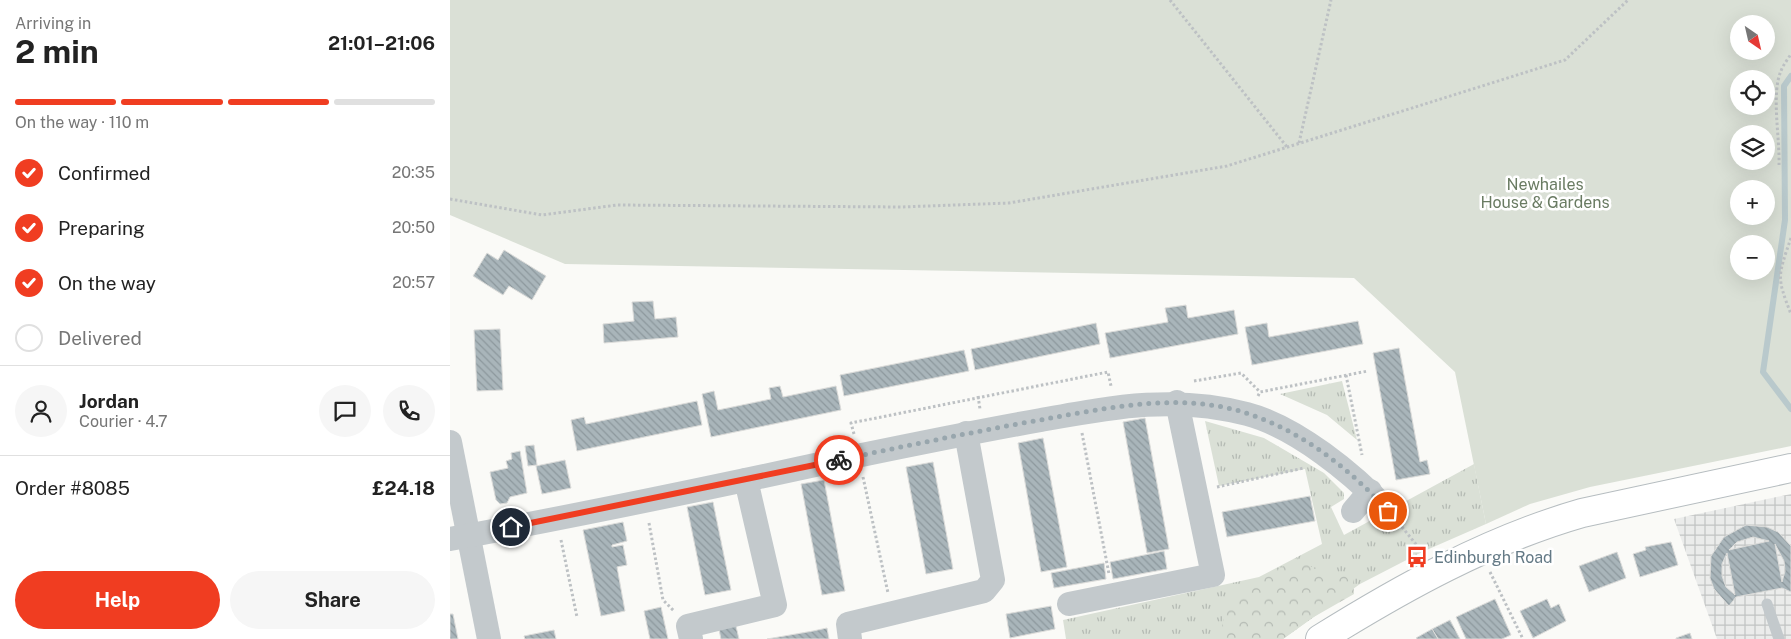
<!DOCTYPE html>
<html lang="en">
<head>
<meta charset="utf-8">
<style>
	:root { --surface:#fff; --page:#f6f6f6; --text:#222; --muted:#767676; --line:#e0e0e0; --accent:#f03d21 }
	body { margin:0; font-family:"Public Sans",sans-serif; background:var(--page); color:var(--text); height:100vh; display:flex; flex-direction:column; font-size:19px; white-space:nowrap }
	* { box-sizing:border-box; margin:0 }
	p { font-size:16px; color:var(--muted) }
	.icon { flex:none; width:28px; height:28px; fill:none; stroke:currentColor; stroke-width:2; stroke-linecap:round; stroke-linejoin:round }
	.map { position:relative; flex:1; overflow:hidden }
	.panel { display:flex; flex-direction:column; background:var(--surface); width:450px }
	.panel>* { flex:none }
	.needle { width:32px; rotate:146deg }
	.tools { position:absolute; left:1280px; top:15px; display:grid; gap:10px }
	.tools a { display:grid; place-items:center; width:45px; height:45px; border-radius:50%; background:var(--surface); box-shadow:0 5px 20px #0002; font-size:25px }
	.pin { position:absolute; display:grid; place-items:center; width:42px; height:42px; color:#fff; margin:-21px; border:2px solid #fff; border-radius:50%; box-shadow:0 1px 5px #0007 }
	.courier { position:absolute; display:grid; place-items:center; width:50px; height:50px; margin:-25px; border:4px solid #f03d21; border-radius:50%; background:#fff; color:#222; box-shadow:0 1px 6px #0007 }
	.head em { font-style:normal; font-weight:700 }
	.head div { display:flex; flex-direction:column-reverse }
	.head { display:flex; align-items:center; justify-content:space-between; height:85px; padding:0 15px }
	h1 { font-size:32px; font-weight:700; line-height:38px }
	.bar { display:grid; grid-template-columns:repeat(4,1fr); gap:8px 5px; align-content:center; height:60px; padding:0 15px }
	.bar i { height:6px; border-radius:4px; background:var(--line) }
	.bar .selected { background:var(--accent) }
	.bar p { grid-column:span 4 }
	.line { display:flex; align-items:center; gap:12px; padding:0 15px; border-top:1px solid var(--line) }
	.line div { flex:1 }
	.round { display:grid; place-items:center; flex:none; width:52px; height:52px; border-radius:26px; background:var(--page) }
	ol { padding:0 15px; list-style:none }
	li { display:flex; align-items:center; gap:15px; height:55px }
	li p { margin-inline-start:auto }
	li .icon { padding:5px; border-radius:50%; background:var(--accent); color:#fff; stroke-width:4 }
	li:last-child { color:var(--muted) }
	li i { width:28px; height:28px; border:2px solid var(--line); border-radius:50% }
	.button { display:flex; gap:10px; margin-top:auto; padding:10px 15px }
	.button a { flex:1; height:58px; border-radius:30px; background:var(--accent); color:#fff; font-size:20px; font-weight:700; line-height:58px; text-align:center }
	.button a+a { background:var(--page); color:var(--text) }
	main { display:flex; flex:1; min-height:0 }
	.map>svg:first-child { display:block }
	.industrial { fill:url(#industrial-grid) }
	.grass { fill:url(#grass-tufts) }
	.forest { fill:url(#forest-crowns) }
	.park { fill:#dae0d6; fill-rule:evenodd }
	.lines { fill:none; stroke-linecap:round; stroke-linejoin:round }
	.stream { stroke:#b9c9cc; stroke-width:6 }
	.building { fill:url(#building-back-hatch); stroke:#dcdcda; fill-rule:evenodd }
	.primary-casing { stroke:#b6bdc0; stroke-width:30 }
	.path { stroke:#bdc1c4; stroke-width:3; stroke-dasharray:2.5 2.5; stroke-linecap:butt }
	.service { stroke:#c3c9cc; stroke-width:11 }
	.minor { stroke:#c3c9cc; stroke-width:24 }
	.primary { stroke:#fff; stroke-width:28 }
	.done { stroke:#98a6ad; stroke-width:5; stroke-dasharray:0 9 }
	.route { stroke:#f03d21; stroke-width:6 }
	.labels { text-anchor:middle; dominant-baseline:central; stroke-width:5; stroke-linejoin:round; paint-order:stroke }
	.park-label { font-size:16px; fill:#697b62; stroke:#fff }
	.poi-label { font-size:16px; fill:#637985; stroke:#fff; text-anchor:start }
</style>
</head>
<body>
<main>
<section class="panel">
<div class="head"><div><h1>2 min</h1><p>Arriving in</p></div><em>21:01–21:06</em></div>
<div class="bar"><i class="selected"></i><i class="selected"></i><i class="selected"></i><i></i><p>On the way · 110 m</p></div>
<ol>
<li><svg class="icon" aria-label="check" viewBox="0 0 24 24"><path d="M5 12l5 5 9-10"/></svg>Confirmed<p>20:35</p></li>
<li><svg class="icon" aria-label="check" viewBox="0 0 24 24"><path d="M5 12l5 5 9-10"/></svg>Preparing<p>20:50</p></li>
<li><svg class="icon" aria-label="check" viewBox="0 0 24 24"><path d="M5 12l5 5 9-10"/></svg>On the way<p>20:57</p></li>
<li><i></i>Delivered</li>
</ol>
<div class="line" style="height:90px"><a class="round"><svg class="icon" aria-label="person" viewBox="0 0 24 24"><circle cx="12" cy="8" r="4"/><path d="M4 21q1-7 8-7t8 7"/></svg></a><div><b>Jordan</b><p>Courier · 4.7</p></div><a class="round"><svg class="icon" aria-label="chat" viewBox="0 0 24 24"><path d="M4 5h16v11H9l-5 4z"/></svg></a><a class="round"><svg class="icon" aria-label="phone" viewBox="0 0 24 24"><path d="M5 4h4l2 5-3 2q2 4 5 5l2-3 5 2v4C11 20 4 13 5 4z"/></svg></a></div>
<div class="line" style="height:65px"><div>Order #8085</div><b>£24.18</b></div>
<div class="button"><a>Help</a><a>Share</a></div>
</section>
<div class="map">
<svg width="1341" height="639" viewBox="0 0 1341 639">
	<defs>
		<pattern id="industrial-grid" width="8" height="8" patternUnits="userSpaceOnUse" patternTransform="scale(1.25)"><rect width="8" height="8" fill="#ebeceb"/><path d="M0 4h8M4 0v8" fill="none" stroke="#c2c4c4"/></pattern>
		<pattern id="grass-tufts" width="24" height="20" patternUnits="userSpaceOnUse" patternTransform="scale(1.25)"><rect width="24" height="20" fill="#dae0d6"/><path d="M3 7l-1-3M5 7V3M7 7l1-3M15 17l-1-3M17 17v-4M19 17l1-3" fill="none" stroke="#b4bab3"/></pattern>
		<pattern id="forest-crowns" width="20" height="18" patternUnits="userSpaceOnUse" patternTransform="scale(1.25)"><rect width="20" height="18" fill="#dae0d6"/><path d="M2 6a3 3 0 1 1 6 0M12 15a3 3 0 1 1 6 0" fill="none" stroke="#b4bab3"/></pattern>
		<pattern id="building-back-hatch" width="6" height="6" patternUnits="userSpaceOnUse" patternTransform="scale(1.25)"><rect width="6" height="6" fill="#a9b5ba"/><path d="M-1 5l2 2M0 0l6 6M5-1l2 2" fill="none" stroke="#8d989d"/></pattern>
	</defs>
	<rect width="100%" height="100%" fill="#fafaf7"/>
	<polygon class="industrial" points="1341,494 1341,639 1267,639 1224,519"/>
	<g class="grass">
		<polygon points="892,381 907,440 877,415 830,394"/>
		<polygon points="755,421 814,438 874,473 894,493 894,499 881,507 894,535 1024,464 1036,524 972,552 910,584 833,639 616,639 613,620 809,577 872,544 855,469 769,486"/>
	</g>
	<polygon class="forest" points="847,558 870,572 903,577 904,594 862,618 833,639 759,639 771,634 777,599"/>
	<path class="park" d="M 0,0 L 1341,0 L 1341,446 L 1140,487 L 1080,504 L 1036,524 L 1005,372 L 904,278 L 115,264 L 0,215 ZM 1289,24 L 1316,24 L 1316,51 L 1289,51 ZM 1289,79 L 1316,79 L 1316,106 L 1289,106 ZM 1289,134 L 1316,134 L 1316,161 L 1289,161 ZM 1289,189 L 1316,189 L 1316,216 L 1289,216 ZM 1289,244 L 1316,244 L 1316,271 L 1289,271 Z"/>
	<g class="lines">
		<polyline class="stream" points="1341,76 1334,86 1335,220 1313,372 1341,409"/>
	</g>
	<g class="building">
		<polygon points="54,250 96,276 82,300 59,286 53,295 23,276 37,253 48,260"/>
		<polygon points="203,301 205,319 226,317 228,337 154,343 153,324 184,321 182,302"/>
		<polygon points="736,305 738,318 784,310 788,334 660,358 655,333 718,322 715,308"/>
		<polygon points="908,321 913,344 802,365 795,327 817,323 819,337"/>
		<polygon points="646,323 650,344 525,370 521,349"/>
		<polygon points="50,329 53,390 27,391 24,330"/>
		<polygon points="949,348 970,462 977,460 980,474 946,480 923,353"/>
		<polygon points="514,350 519,371 394,396 390,375"/>
		<polygon points="330,386 333,397 386,386 391,410 261,437 252,394 264,391 268,410 321,399 319,388"/>
		<polygon points="247,401 252,425 127,451 121,420 134,417 136,424"/>
		<polygon points="695,418 719,549 697,553 673,422"/>
		<polygon points="593,438 617,567 591,572 568,443"/>
		<polygon points="84,445 87,465 78,466 75,446"/>
		<polygon points="70,451 77,493 60,497 57,503 50,504 46,500 40,472 58,468 56,461 62,459 61,453"/>
		<polygon points="115,460 121,488 92,494 86,466"/>
		<polygon points="483,462 503,569 476,574 456,467"/>
		<polygon points="374,480 395,591 372,595 351,484"/>
		<polygon points="860,496 865,521 777,537 772,512"/>
		<polygon points="263,502 281,590 255,595 237,507"/>
		<polygon points="173,522 177,541 162,545 162,547 173,545 177,565 167,567 175,611 151,616 133,530"/>
		<path d="M 1296,525 L 1317,527 L 1328,532 L 1341,546 L 1341,592 L 1332,588 L 1286,597 L 1279,606 L 1264,589 L 1260,578 L 1261,556 L 1274,537 ZM 1303,537 L 1319,541 L 1279,550 L 1287,542 ZM 1325,544 L 1334,561 L 1335,571 L 1332,582 ZM 1277,553 L 1285,595 L 1276,587 L 1272,576 L 1272,564 Z"/>
		<polygon points="1221,542 1228,565 1190,577 1183,554 1196,550 1195,547"/>
		<polygon points="714,551 717,569 663,579 660,562"/>
		<polygon points="1167,552 1176,578 1139,592 1129,566"/>
		<polygon points="654,563 656,579 604,588 601,573"/>
		<polygon points="1045,599 1061,635 1052,639 1016,639 1006,617"/>
		<polygon points="1097,599 1101,608 1109,604 1116,621 1083,638 1070,611"/>
		<polygon points="601,606 605,629 560,638 556,614"/>
		<polygon points="211,607 218,639 200,639 194,611"/>
		<polygon points="0,614 3,614 8,639 0,639"/>
		<polygon points="1000,620 1010,639 988,639 982,629"/>
		<polygon points="285,622 289,639 271,639 268,625"/>
		<polygon points="377,628 379,639 317,639 363,631"/>
		<polygon points="982,629 988,639 967,639 966,638"/>
		<polygon points="104,630 106,639 75,639 74,636"/>
		<polygon points="1240,633 1242,639 1226,639 1226,638"/>
	</g>
	<g class="lines">
		<g class="primary-casing">
			<path id="primary" d="M 870,639 C 952,588 1038,540 1132,513 L 1341,468"/>
		</g>
		<g class="path">
			<polyline points="720,0 837,147"/>
			<polyline points="849,143 881,0"/>
			<path d="M 1329,165 C 1330,139 1321,93 1331,71 C 1333,65 1338,59 1341,54"/>
			<polyline points="0,199 92,215 167,205 451,207 559,203 777,166 1115,60 1178,0"/>
			<path d="M 1341,238 C 1328,276 1326,276 1341,314"/>
			<polyline points="896,375 912,455"/>
			<polyline points="744,381 791,373 810,392"/>
			<polyline points="528,396 530,409"/>
			<polyline points="808,396 810,392 918,371"/>
			<polyline points="632,433 659,574"/>
			<polyline points="404,434 401,423 658,372 661,386"/>
			<polyline points="413,477 438,593"/>
			<polyline points="767,487 854,468"/>
			<polyline points="199,523 213,600 224,611"/>
			<polyline points="952,527 973,553"/>
			<polyline points="111,540 127,617"/>
			<polyline points="1040,572 1073,639"/>
		</g>
		<polyline class="service" points="1317,604 1329,639"/>
		<g class="minor">
			<polyline points="0,442 39,639"/>
			<polyline points="903,511 920,491"/>
			<path d="M 0,539 C 135,514 269,486 402,457 C 465,444 528,431 591,420 C 663,407 725,395 797,414 C 846,427 904,474 938,511"/>
			<polyline points="619,604 763,575 727,402"/>
			<polyline points="241,639 238,626 325,605 296,480"/>
			<polyline points="400,639 398,624 534,591 543,580 516,433"/>
		</g>
		<use href="#primary" class="primary"/>
	</g>
	<g class="lines">
		<path class="done" d="M 389,460 C 456,446 522,432 590,420 C 657,408 732,391 799,414 C 853,432 901,470 938,511"/>
		<polyline class="route" points="61,527 389,460"/>
	</g>
	<defs>
		<g id="bus-bare" transform="scale(1.725)"><path d="M-5-6H5V4H4V6H2V4H-2V6H-4V4H-5ZM-3.5-4V0h7V-4ZM-3.5 1.2v1.5H-2V1.2ZM2 1.2v1.5H3.5V1.2Z" fill="#f03d21" stroke="#fff" stroke-width="2.5" paint-order="stroke"/></g>
	</defs>
	<g fill-rule="evenodd">
		<use href="#bus-bare" x="967" y="557"/>
	</g>
	<g class="labels">
		<g class="park-label">
			<text x="1095" y="184">Newhailes<tspan x="1095" dy="18">House &amp; Gardens</tspan></text>
		</g>
		<g class="poi-label">
			<text x="984" y="557">Edinburgh Road</text>
		</g>
	</g>
</svg>
<div class="tools">
<a><svg class="needle" viewBox="-14 -14 28 28"><path d="M0-13l5 13h-10z" fill="#e53935"/><path d="M0 13l5-13h-10z" fill="#767676"/></svg></a>
<a><svg class="icon" aria-label="locate" viewBox="0 0 24 24"><circle cx="12" cy="12" r="6"/><path d="M12 2v4M12 18v4M2 12h4M18 12h4"/></svg></a>
<a><svg class="icon" aria-label="layers" viewBox="0 0 24 24"><path d="M12 4l9 5-9 5-9-5zM3 14l9 5 9-5"/></svg></a>
<a>+</a>
<a>−</a>
</div>
<div class="pin" style="left:938px;top:511px;background:#ea580c"><svg class="icon" aria-label="bag" viewBox="0 0 24 24"><path d="M5 8h14l-1 12H6zM9 8a3 3 0 0 1 6 0"/></svg></div>
<div class="pin" style="left:61px;top:527px;background:#1f2937"><svg class="icon" aria-label="home" viewBox="0 0 24 24"><path d="M3 11l9-7 9 7M6 9v11h12V9"/></svg></div>
<div class="courier" style="left:389px;top:460px"><svg class="icon" aria-label="bike" viewBox="0 0 24 24"><circle cx="6" cy="16" r="4"/><circle cx="18" cy="16" r="4"/><path d="M6 16l4-8h5l3 8M10 8l3 8H6M13 5h3"/></svg></div>
</div>
</main>
</body>
</html>
